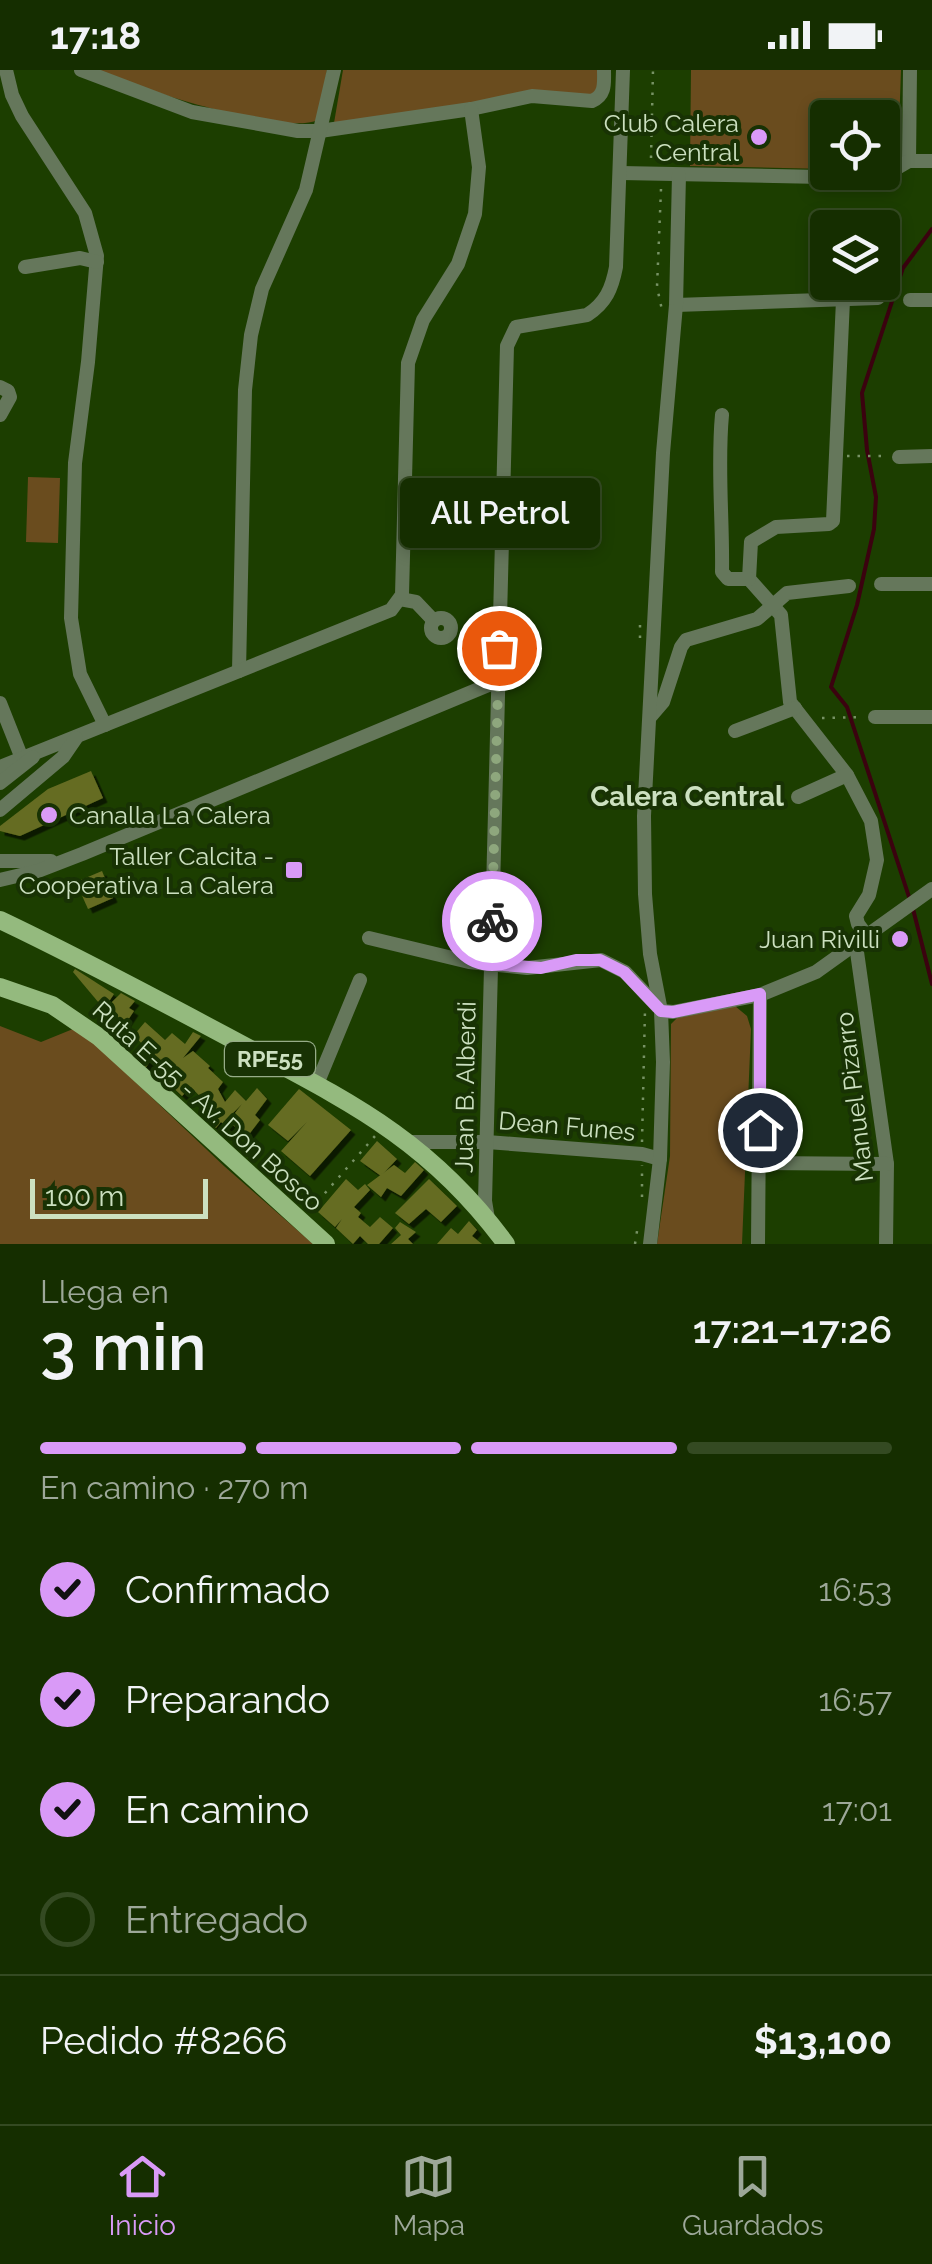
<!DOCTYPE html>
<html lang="es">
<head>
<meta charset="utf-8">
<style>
	:root { --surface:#152e00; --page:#1e360a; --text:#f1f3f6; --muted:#9da899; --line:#344a22; --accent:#d99af7 }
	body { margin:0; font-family:Raleway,sans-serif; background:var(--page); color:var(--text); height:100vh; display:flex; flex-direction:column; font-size:38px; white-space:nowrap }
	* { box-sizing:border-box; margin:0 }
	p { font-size:32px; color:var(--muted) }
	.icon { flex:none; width:55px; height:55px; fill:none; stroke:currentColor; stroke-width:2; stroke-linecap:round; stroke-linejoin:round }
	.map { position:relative; height:1174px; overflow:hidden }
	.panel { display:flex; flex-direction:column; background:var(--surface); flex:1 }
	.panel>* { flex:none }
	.fabs { position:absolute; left:810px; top:30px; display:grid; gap:20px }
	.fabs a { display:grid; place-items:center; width:90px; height:90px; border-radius:10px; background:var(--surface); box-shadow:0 5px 15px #0003,0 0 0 2px var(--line); font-size:50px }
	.scale { position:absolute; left:30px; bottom:25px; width:178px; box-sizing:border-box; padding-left:10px; border:5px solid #cce0c0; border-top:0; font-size:28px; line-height:35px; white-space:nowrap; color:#cce0c0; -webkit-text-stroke:8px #183204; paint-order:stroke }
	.pin { position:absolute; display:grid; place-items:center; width:85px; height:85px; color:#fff; margin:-42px; border:5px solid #fff; border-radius:50%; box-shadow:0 2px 10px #0007 }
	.courier { position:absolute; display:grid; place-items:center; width:100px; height:100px; margin:-50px; border:8px solid #d99af7; border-radius:50%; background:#fff; color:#222; box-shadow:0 2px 12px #0007 }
	.bubble { position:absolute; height:70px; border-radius:10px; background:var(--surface); box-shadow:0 5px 15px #0003,0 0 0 2px var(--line); font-size:32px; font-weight:600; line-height:70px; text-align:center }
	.overview em { font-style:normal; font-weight:600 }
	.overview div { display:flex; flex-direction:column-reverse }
	.overview { display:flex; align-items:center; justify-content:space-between; height:170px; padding:0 40px }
	h1 { font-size:65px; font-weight:600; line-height:75px }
	.bar { display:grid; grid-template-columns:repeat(4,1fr); gap:15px 10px; align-content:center; height:120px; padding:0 40px }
	.bar i { height:12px; border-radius:8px; background:var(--line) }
	.bar .selected { background:var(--accent) }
	.bar p { grid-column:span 4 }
	.line { display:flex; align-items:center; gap:25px; padding:0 40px; border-top:2px solid var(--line) }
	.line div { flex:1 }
	ol { padding:0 40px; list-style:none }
	li { display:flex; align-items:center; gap:30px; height:110px }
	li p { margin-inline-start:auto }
	li .icon { padding:10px; border-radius:50%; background:var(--accent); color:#111; stroke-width:4 }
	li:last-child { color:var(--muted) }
	li i { width:55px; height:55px; border:5px solid var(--line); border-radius:50% }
	.status { display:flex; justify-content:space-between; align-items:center; height:70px; padding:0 50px; background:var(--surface); direction:ltr }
	.status svg { height:28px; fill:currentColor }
	.menu { display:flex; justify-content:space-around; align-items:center; height:140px; border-top:2px solid var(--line); background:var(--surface); font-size:28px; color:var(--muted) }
	.menu a { display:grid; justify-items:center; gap:5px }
	.menu .selected { color:var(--accent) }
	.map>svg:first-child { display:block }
	.green { fill:#6a4c1e }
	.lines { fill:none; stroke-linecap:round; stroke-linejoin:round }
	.stream { stroke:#3b020f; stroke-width:4 }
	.building { fill:#656c22; filter:url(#shadow) }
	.path { stroke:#779264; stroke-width:2.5; stroke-dasharray:2.5 8; stroke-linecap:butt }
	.minor { stroke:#65775b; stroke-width:14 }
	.major { stroke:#94ba7e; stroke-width:18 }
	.done { stroke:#8ea77d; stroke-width:10; stroke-dasharray:0 18 }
	.route { stroke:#d99af7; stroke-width:12 }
	.poi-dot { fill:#d99af7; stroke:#183204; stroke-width:4 }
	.labels { text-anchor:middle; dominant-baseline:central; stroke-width:8; stroke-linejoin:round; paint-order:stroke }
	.shield { fill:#183204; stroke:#96ac88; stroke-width:2.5 }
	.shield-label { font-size:22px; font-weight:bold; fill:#cce0c0 }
	.poi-label { font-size:25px; fill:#cce0c0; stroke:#183204; text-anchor:end }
	.street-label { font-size:25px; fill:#cce0c0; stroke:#183204 }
	.neighbourhood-label { font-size:28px; font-weight:bold; fill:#cce0c0; stroke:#183204 }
</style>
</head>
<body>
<div class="status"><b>17:18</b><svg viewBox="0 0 49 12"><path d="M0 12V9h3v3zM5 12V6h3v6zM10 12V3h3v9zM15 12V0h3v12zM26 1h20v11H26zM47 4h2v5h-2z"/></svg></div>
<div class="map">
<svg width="932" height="1174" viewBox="0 0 932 1174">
	<defs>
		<filter id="shadow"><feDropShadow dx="4.5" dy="4.5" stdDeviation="0" flood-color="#0009"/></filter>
	</defs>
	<rect width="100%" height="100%" fill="#1c3e00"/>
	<g class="green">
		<path d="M 91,0 L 327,0 L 318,50 C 280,67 133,15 91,0 Z"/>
		<polygon points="343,0 598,0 597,20 592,25 334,53"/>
		<polygon points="691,0 901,0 898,86 882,100 882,48 828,48 827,99 690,96"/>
		<polygon points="28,407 60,408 58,473 26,472"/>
		<polygon points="735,936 747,946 751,959 742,1174 657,1174 670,1086 671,954 677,948"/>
		<polygon points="0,956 41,972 73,959 91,970 224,1096 313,1174 0,1174"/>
	</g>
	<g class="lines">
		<g class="stream">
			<polyline points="910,830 847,637 831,617 857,535 874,459 876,427 867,380 862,323 903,198 932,159"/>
			<polyline points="913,839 932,914"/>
		</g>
	</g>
	<g class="building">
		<polygon points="91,701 103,728 20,766 0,761 0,756 48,719"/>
		<polygon points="102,801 113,828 88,839 76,812"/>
		<polygon points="75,899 114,924 104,939 73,902"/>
		<polygon points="121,923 135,931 129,938 134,941 122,959 105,939"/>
		<polygon points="145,952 165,970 172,963 185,974 193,962 201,966 183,988 193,981 210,996 208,998 223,1012 218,1019 225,1032 235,1020 246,1031 257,1018 267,1029 255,1045 260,1050 247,1067 233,1055 239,1048 235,1043 242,1034 233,1043 237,1048 228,1058 221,1052 216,1058 207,1050 214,1041 191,1017 182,1026 162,1007 164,1004 152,989 146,997 133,985 143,975 134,965"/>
		<polygon points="299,1019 351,1060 310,1106 281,1081 307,1052 288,1071 268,1055"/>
		<polygon points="377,1071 397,1089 381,1106 360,1091"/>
		<polygon points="415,1092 424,1100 401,1126 387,1118 381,1127 367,1115 394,1095 405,1103"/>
		<polygon points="346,1109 358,1120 365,1114 370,1120 354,1137 361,1143 358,1147 370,1157 380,1147 393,1158 379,1174 368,1174 360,1166 353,1174 336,1158 342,1149 335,1157 318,1142"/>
		<polygon points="429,1109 457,1136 441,1152 426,1139 409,1154 395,1143"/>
		<polygon points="469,1151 477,1160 472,1166 482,1174 437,1174 451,1158 458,1164"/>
		<polygon points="400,1152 416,1162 408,1169 413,1174 391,1174 401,1165 395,1158"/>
	</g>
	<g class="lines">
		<g class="path">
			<polyline points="651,88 653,0"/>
			<polyline points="661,119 657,217 662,240"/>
			<polyline points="847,386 889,386"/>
			<polyline points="640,568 640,551"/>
			<polyline points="822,648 864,647"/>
			<polyline points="642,1072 645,940"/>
			<polyline points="642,1127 642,1095"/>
			<polyline points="311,1139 375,1066"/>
			<polyline points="635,1174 638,1155"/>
		</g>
		<g class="minor">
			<polyline points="6,0 12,25 22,46 85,143 97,186 88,292 75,393 71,548 80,604 105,655"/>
			<path d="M 81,0 L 192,42 L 298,61 L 320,61 L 471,39 L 532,26 L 592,31 C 606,25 604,13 604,0"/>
			<polyline points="909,91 910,0"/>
			<polyline points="621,103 870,108 885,105 909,91 932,91"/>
			<polyline points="25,197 80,188 97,192"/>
			<polyline points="843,230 833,451 829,454 776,457 751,472 749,509 781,545 790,632 847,705 871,751 877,790 869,825 856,846 858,854 867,866"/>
			<polyline points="910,230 932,230"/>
			<polyline points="676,235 878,228"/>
			<polyline points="0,317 8,321 10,327 0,345"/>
			<path d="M 722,345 C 717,397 723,450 722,502 L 728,509 L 749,509"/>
			<polyline points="899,387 932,386"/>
			<polyline points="881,514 932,514"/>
			<polyline points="400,529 416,532 434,551"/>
			<circle cx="441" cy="558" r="10"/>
			<polyline points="239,601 245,320 251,265 262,219 306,120 334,0"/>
			<polyline points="0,633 21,686"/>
			<polyline points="651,646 663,632 681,577 686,570 757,549 787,523 849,516"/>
			<polyline points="875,647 932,647"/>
			<polyline points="735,661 795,638"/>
			<polyline points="0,697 391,540 402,525 408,293 423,250 458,194 475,144 479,97 471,39"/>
			<polyline points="0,713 33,687"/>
			<polyline points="798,727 847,705"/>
			<polyline points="0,740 63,687 76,668"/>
			<polyline points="0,791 51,791"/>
			<polyline points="0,810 38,801 82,784 498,611"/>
			<polyline points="369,868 469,892 527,898 601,890 625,902 658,937"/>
			<polyline points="856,875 887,1094 886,1174"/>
			<polyline points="661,941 673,942 760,925 816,902 932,819"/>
			<polyline points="317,1014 360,910"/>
			<polyline points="410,1072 487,1072 642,1084 660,1089"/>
			<polyline points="760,1093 887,1094"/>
			<path d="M 488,1149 L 485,1131 L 507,276 L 516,257 L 587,245 C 606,233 612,218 616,197 L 623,0"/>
			<polyline points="650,1174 660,1089 663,992 661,941 650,884 645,824 644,746 663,383 676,235 679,105"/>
			<polyline points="758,1174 760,925"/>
		</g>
		<g class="major">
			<path d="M 0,850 C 76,886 151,926 226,966 C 341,1028 426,1065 506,1174"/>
			<polyline points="0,917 52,935 99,967 326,1174"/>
		</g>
	</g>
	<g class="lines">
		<polyline class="done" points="492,851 499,578"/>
		<polyline class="route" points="492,851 491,894 541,898 576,890 600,890 624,902 661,941 673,942 760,924 760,1060"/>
	</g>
	<g class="poi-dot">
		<circle cx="759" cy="67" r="10"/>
		<circle cx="49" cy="745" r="10"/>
		<rect x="284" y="790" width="20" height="20" rx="5"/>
		<circle cx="900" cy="869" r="10"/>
	</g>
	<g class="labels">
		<rect class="shield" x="225" y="972" width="90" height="34" rx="8"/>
		<g class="shield-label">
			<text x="270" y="989">RPE55</text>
		</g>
		<g class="poi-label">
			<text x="739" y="53">Club Calera<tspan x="739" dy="29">Central</tspan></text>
			<text x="69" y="745" text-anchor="start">Canalla La Calera</text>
			<text x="274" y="786">Taller Calcita -<tspan x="274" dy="29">Cooperativa La Calera</tspan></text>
			<text x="880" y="869">Juan Rivilli</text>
		</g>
		<g class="street-label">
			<text transform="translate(465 1017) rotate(-89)">Juan B. Alberdi</text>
			<text transform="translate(854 1027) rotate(-97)">Manuel Pizarro</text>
			<text transform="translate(208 1036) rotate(42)">Ruta E-55 - Av. Don Bosco</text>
			<text transform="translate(567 1056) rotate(5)">Dean Funes</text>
		</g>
		<g class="neighbourhood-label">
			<text x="687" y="726">Calera Central</text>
		</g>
	</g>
</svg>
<div class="fabs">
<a><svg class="icon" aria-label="locate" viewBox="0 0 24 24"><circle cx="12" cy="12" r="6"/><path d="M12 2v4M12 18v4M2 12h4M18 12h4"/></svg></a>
<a><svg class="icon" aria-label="layers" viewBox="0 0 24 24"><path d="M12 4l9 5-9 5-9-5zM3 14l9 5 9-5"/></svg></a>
</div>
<div class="scale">100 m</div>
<div class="pin" style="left:499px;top:578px;background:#ea580c"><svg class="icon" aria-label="bag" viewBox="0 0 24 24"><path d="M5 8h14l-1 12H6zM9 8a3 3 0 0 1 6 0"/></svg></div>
<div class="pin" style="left:760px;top:1060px;background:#1f2937"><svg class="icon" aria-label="home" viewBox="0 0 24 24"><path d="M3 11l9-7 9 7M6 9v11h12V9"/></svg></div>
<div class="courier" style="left:492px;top:851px"><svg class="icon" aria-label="bike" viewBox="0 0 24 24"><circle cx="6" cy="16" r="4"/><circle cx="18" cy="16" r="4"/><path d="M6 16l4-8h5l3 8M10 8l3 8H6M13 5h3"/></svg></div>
<div class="bubble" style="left:400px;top:408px;width:200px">All Petrol</div>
</div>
<section class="panel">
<div class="overview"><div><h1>3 min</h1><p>Llega en</p></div><em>17:21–17:26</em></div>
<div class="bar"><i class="selected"></i><i class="selected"></i><i class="selected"></i><i></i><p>En camino · 270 m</p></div>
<ol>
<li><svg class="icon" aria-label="check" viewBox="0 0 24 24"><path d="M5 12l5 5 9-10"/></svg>Confirmado<p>16:53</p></li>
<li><svg class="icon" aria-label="check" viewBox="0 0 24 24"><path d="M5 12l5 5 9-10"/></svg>Preparando<p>16:57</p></li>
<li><svg class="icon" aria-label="check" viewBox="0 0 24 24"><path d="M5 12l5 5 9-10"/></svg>En camino<p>17:01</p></li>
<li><i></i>Entregado</li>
</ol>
<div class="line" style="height:130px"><div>Pedido #8266</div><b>$13,100</b></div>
</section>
<nav class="menu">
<a class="selected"><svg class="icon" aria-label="home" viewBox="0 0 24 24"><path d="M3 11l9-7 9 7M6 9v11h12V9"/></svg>Inicio</a>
<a><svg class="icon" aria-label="map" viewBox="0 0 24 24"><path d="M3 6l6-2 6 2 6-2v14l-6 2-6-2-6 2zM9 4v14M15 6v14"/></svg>Mapa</a>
<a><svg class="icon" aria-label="saved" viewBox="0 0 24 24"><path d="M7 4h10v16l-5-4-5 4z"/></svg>Guardados</a>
</nav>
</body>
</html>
